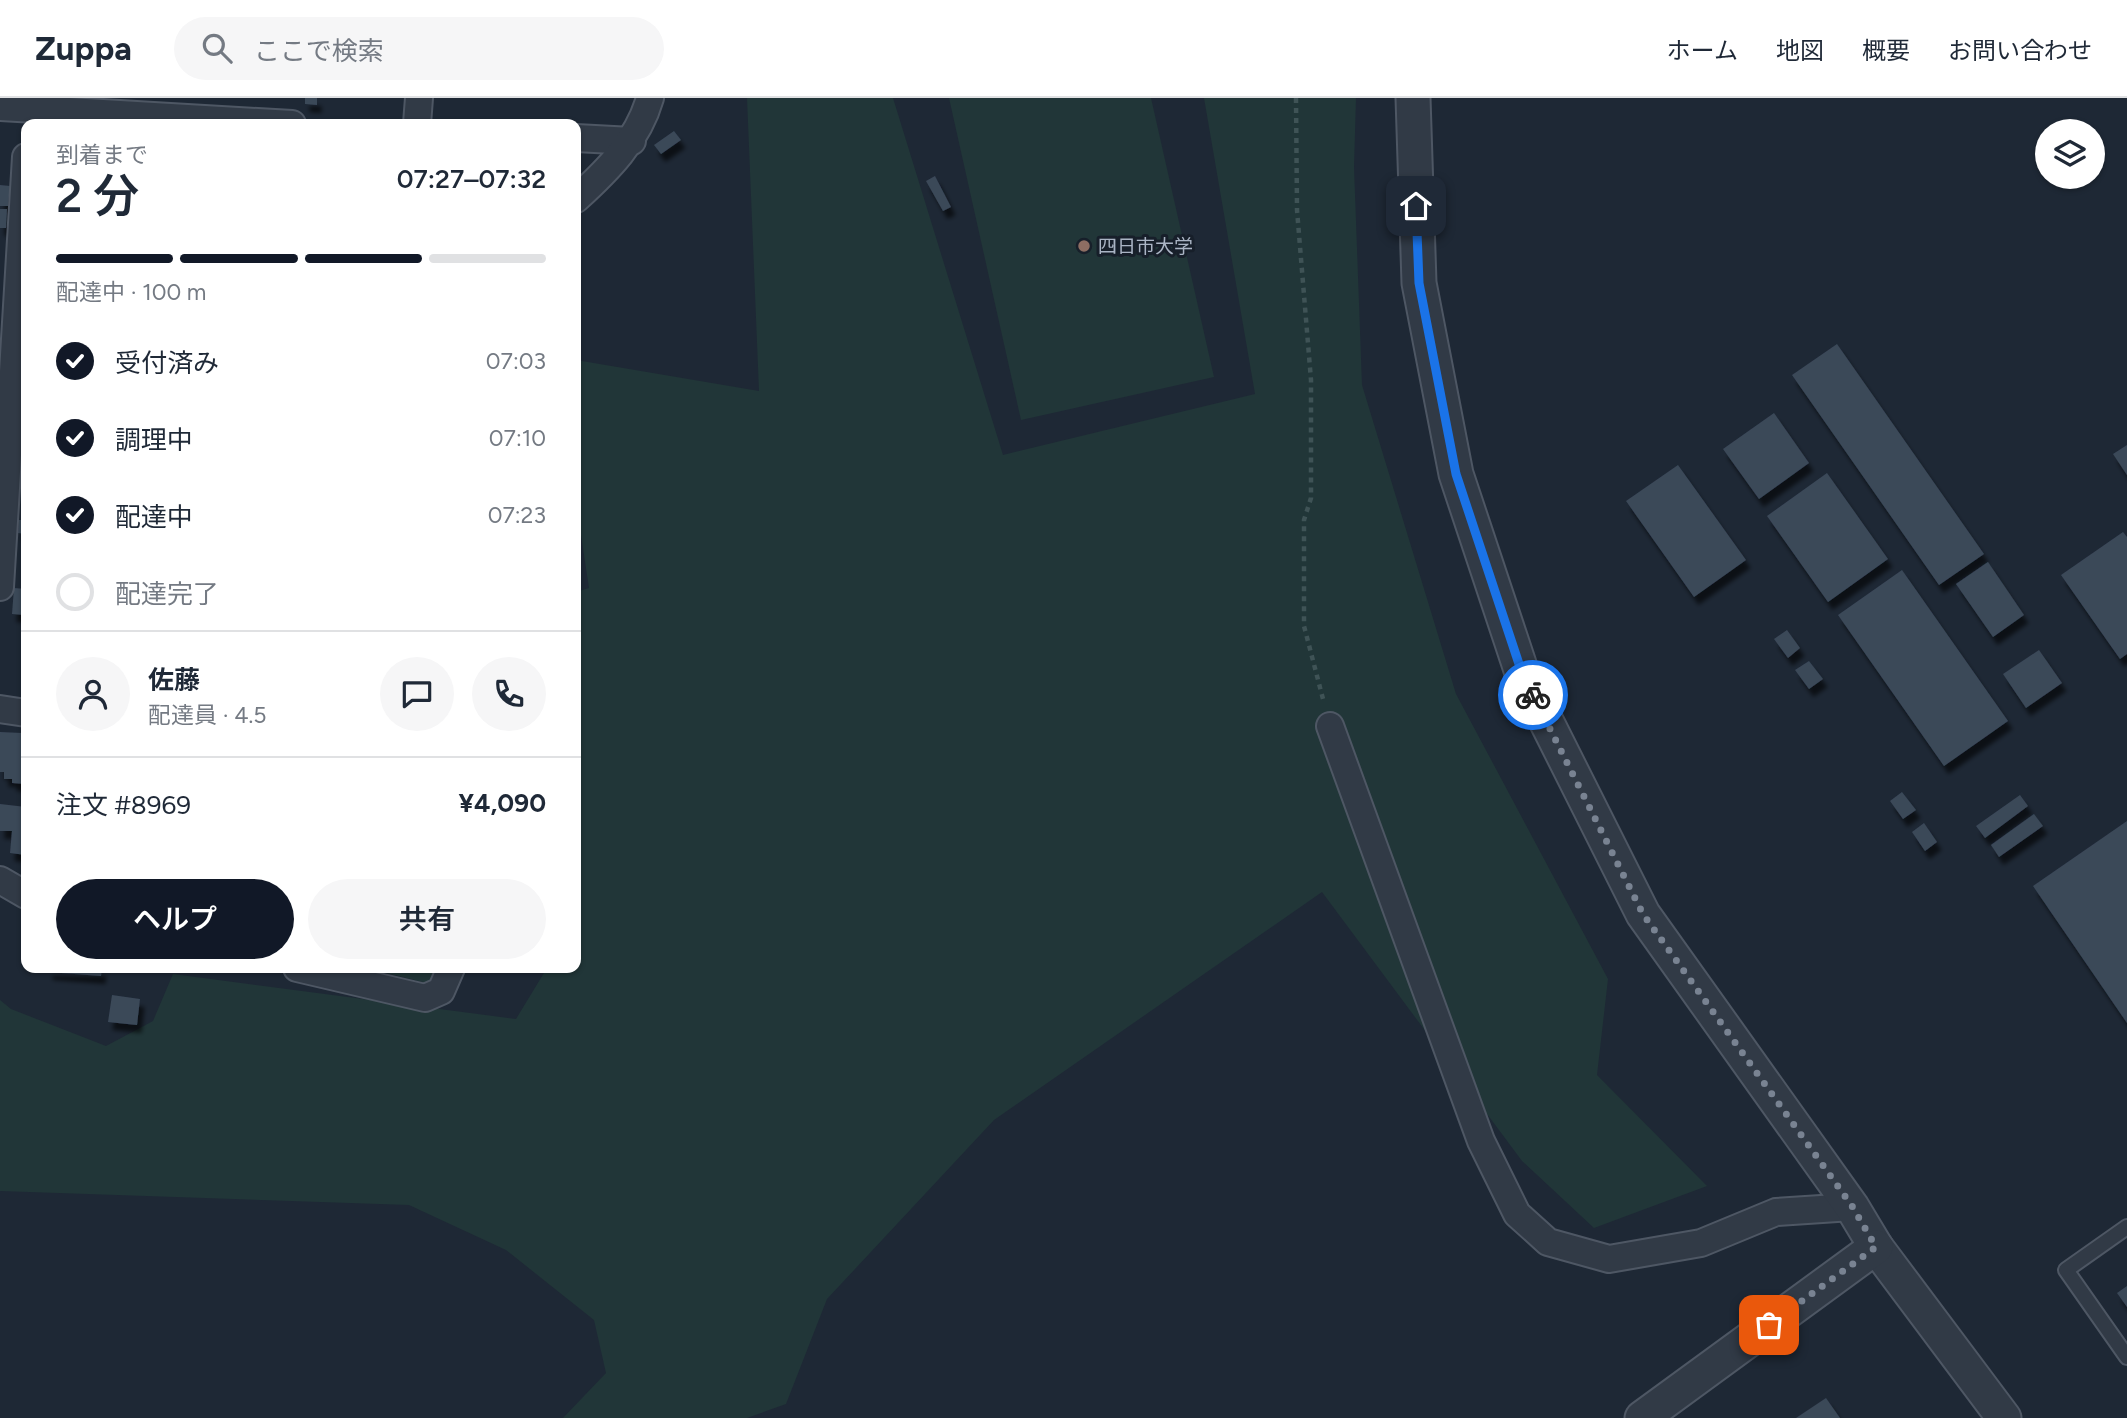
<!DOCTYPE html>
<html lang="ja">
<head>
<meta charset="utf-8">
<style>
	:root { --surface:#fff; --page:#f6f6f7; --text:#1f2937; --muted:#747a83; --line:#e0e1e3; --accent:#111827 }
	body { margin:0; font-family:Figtree,"Noto Sans JP",sans-serif; background:var(--page); color:var(--text); height:100vh; display:flex; flex-direction:column; font-size:26px; white-space:nowrap }
	* { box-sizing:border-box; margin:0 }
	p { font-size:23px; color:var(--muted) }
	.icon { flex:none; width:38px; height:38px; fill:none; stroke:currentColor; stroke-width:2; stroke-linecap:round; stroke-linejoin:round }
	.map { position:relative; flex:1; overflow:hidden }
	.drawer { position:absolute; left:21px; top:21px; width:560px; height:854px; display:flex; flex-direction:column; background:var(--surface); border-radius:14px; box-shadow:0 2px 5px #0004 }
	.drawer>* { flex:none }
	.controls { position:absolute; left:2035px; top:21px; display:grid; gap:14px }
	.controls a { display:grid; place-items:center; width:70px; height:70px; border-radius:50%; background:var(--surface); box-shadow:0 2px 5px #0004; font-size:35px }
	.pin { position:absolute; display:grid; place-items:center; width:60px; height:60px; color:#fff; margin:-30px; border-radius:14px; box-shadow:0 4px 10px #0006 }
	.courier { position:absolute; display:grid; place-items:center; width:70px; height:70px; margin:-35px; border:5px solid #1a73e8; border-radius:50%; background:#fff; color:#222; box-shadow:0 2px 9px #0007 }
	.headline em { font-style:normal; font-weight:600 }
	.headline div { display:flex; flex-direction:column-reverse }
	.headline { display:flex; align-items:center; justify-content:space-between; height:119px; padding:0 35px }
	h1 { font-size:46px; font-weight:600; line-height:52px }
	.bar { display:grid; grid-template-columns:repeat(4,1fr); gap:10px 7px; align-content:center; height:84px; padding:0 35px }
	.bar i { height:9px; border-radius:5px; background:var(--line) }
	.bar .selected { background:var(--accent) }
	.bar p { grid-column:span 4 }
	.line { display:flex; align-items:center; gap:18px; padding:0 35px; border-top:2px solid var(--line) }
	.line div { flex:1 }
	.round { display:grid; place-items:center; flex:none; width:74px; height:74px; border-radius:37px; background:var(--page) }
	ol { padding:0 35px; list-style:none }
	li { display:flex; align-items:center; gap:21px; height:77px }
	li p { margin-inline-start:auto }
	li .icon { padding:7px; border-radius:50%; background:var(--accent); color:#fff; stroke-width:4 }
	li:last-child { color:var(--muted) }
	li i { width:38px; height:38px; border:4px solid var(--line); border-radius:50% }
	.primary-button { display:flex; gap:14px; margin-top:auto; padding:14px 35px }
	.primary-button a { flex:1; height:80px; border-radius:42px; background:var(--accent); color:#fff; font-size:28px; font-weight:600; line-height:80px; text-align:center }
	.primary-button a+a { background:var(--page); color:var(--text) }
	header { display:flex; align-items:center; gap:42px; box-sizing:border-box; height:98px; padding:0 35px; background:var(--surface); border-bottom:2px solid var(--line) }
	header strong { font-size:33px }
	nav { display:flex; gap:38px; margin-inline-start:auto; font-size:24px }
	.search { width:490px; height:63px; background:var(--page); display:flex; align-items:center; gap:18px; box-sizing:border-box; padding:0 24px; border-radius:38px; color:var(--muted); font-size:26px }
	.map>svg:first-child { display:block }
	.green { fill:#213638 }
	.building { fill:#3b4859; filter:url(#shadow) }
	.lines { fill:none; stroke-linecap:round; stroke-linejoin:round }
	.service-casing { stroke:#4e5764; stroke-width:18 }
	.minor-casing { stroke:#4e5764; stroke-width:30 }
	.tertiary-casing { stroke:#4e5764; stroke-width:37 }
	.path { stroke:#3f5356; stroke-width:4.5; stroke-dasharray:5 5; stroke-linecap:butt }
	.service { stroke:#313a46; stroke-width:14 }
	.minor { stroke:#313a46; stroke-width:26 }
	.tertiary { stroke:#313a46; stroke-width:33 }
	.done { stroke:#798392; stroke-width:7; stroke-dasharray:0 12.6 }
	.route { stroke:#1a73e8; stroke-width:9 }
	.education-dot { fill:#8d6e63; stroke:#171f2a; stroke-width:2.5 }
	.labels { text-anchor:middle; dominant-baseline:central; stroke-width:6; stroke-linejoin:round; paint-order:stroke }
	.poi-label { font-size:19px; fill:#aab4c4; stroke:#171f2a; text-anchor:start }
</style>
</head>
<body>
<header>
<strong>Zuppa</strong>
<div class="search"><svg class="icon" aria-label="search" viewBox="0 0 24 24"><circle cx="10" cy="10" r="6"/><path d="M15 15l6 6"/></svg>ここで検索</div>
<nav><a>ホーム</a><a>地図</a><a>概要</a><a>お問い合わせ</a></nav>
</header>
<div class="map">
<svg width="2127" height="1320" viewBox="0 0 2127 1320">
	<defs>
		<filter id="shadow"><feDropShadow dx="4.5" dy="8" stdDeviation="2" flood-color="#0009"/></filter>
	</defs>
	<rect width="100%" height="100%" fill="#1e2835"/>
	<g class="green">
		<polygon points="747,0 893,0 1003,357 1255,296 1204,0 1356,0 1354,69 1362,287 1456,596 1608,881 1597,977 1707,1088 1594,1130 1522,1063 1322,794 994,1022 827,1201 786,1306 747,1320 563,1320 606,1275 594,1222 506,1152 409,1107 0,1093 0,902 11,911 106,948 153,923 173,876 516,921 547,870 576,870 576,494 589,490 576,404 576,262 759,293"/>
		<polygon points="949,0 1151,0 1214,279 1021,322"/>
		<polygon points="366,870 435,870 431,884 427,885"/>
	</g>
	<g class="building">
		<polygon points="305,0 317,0 317,7 305,6"/>
		<polygon points="674,33 681,42 661,56 654,47"/>
		<polygon points="935,78 951,109 943,113 926,83"/>
		<polygon points="0,87 10,88 8,108 0,108"/>
		<polygon points="0,111 7,111 6,130 0,130"/>
		<polygon points="1837,246 1984,456 1939,487 1792,277"/>
		<polygon points="1774,315 1809,365 1759,401 1723,351"/>
		<polygon points="2127,347 2127,377 2113,356"/>
		<polygon points="1678,367 1746,462 1694,499 1626,403"/>
		<polygon points="1827,375 1888,461 1828,504 1767,418"/>
		<polygon points="24,380 26,380 26,408 22,408"/>
		<polygon points="19,422 26,422 26,436 18,435"/>
		<polygon points="2123,434 2127,439 2127,556 2120,561 2061,477"/>
		<polygon points="1988,464 2024,517 1993,539 1956,486"/>
		<polygon points="1902,472 2008,623 1944,668 1838,517"/>
		<polygon points="14,490 26,491 25,517 12,516"/>
		<polygon points="1787,532 1800,550 1788,560 1774,541"/>
		<polygon points="2039,552 2062,585 2026,610 2003,576"/>
		<polygon points="1809,563 1823,581 1809,591 1795,572"/>
		<polygon points="22,631 26,632 26,686 12,685 12,681 4,681 4,674 0,674 0,634 22,635"/>
		<polygon points="1902,694 1916,712 1903,721 1890,703"/>
		<polygon points="2020,697 2028,708 1985,740 1976,728"/>
		<polygon points="0,706 26,709 26,757 10,755 12,733 0,733"/>
		<polygon points="2034,716 2043,728 1999,759 1991,747"/>
		<polygon points="2127,723 2127,925 2033,788"/>
		<polygon points="1924,725 1937,744 1925,753 1912,734"/>
		<polygon points="48,870 102,870 101,878 48,874"/>
		<polygon points="112,897 140,901 137,927 108,924"/>
		<polygon points="2127,1188 2127,1209 2117,1195"/>
		<polygon points="1826,1300 1840,1320 1796,1320"/>
	</g>
	<g class="lines">
		<g class="service-casing">
			<polyline id="service" points="2127,1129 2066,1172 2127,1259"/>
		</g>
		<g class="minor-casing">
			<g id="minor">
				<polyline points="0,9 292,26"/>
				<polyline points="417,26 419,0"/>
				<polyline points="576,40 632,43"/>
				<path d="M 576,101 C 608,72 638,42 650,0"/>
				<polyline points="0,489 26,59"/>
				<polyline points="0,611 26,615"/>
				<polyline points="1330,628 1481,1043 1517,1116 1548,1144 1609,1161 1701,1145 1776,1114 1852,1109"/>
				<polyline points="0,782 26,797"/>
				<polyline points="297,870 425,900 441,893 451,870"/>
			</g>
		</g>
		<g class="tertiary-casing">
			<g id="tertiary">
				<polyline points="1413,0 1419,185 1456,376 1522,575 1643,816 1852,1109 1876,1149 2004,1320"/>
				<polyline points="1642,1320 1876,1149"/>
			</g>
		</g>
		<polyline class="path" points="1296,0 1297,112 1311,282 1311,400 1304,422 1304,528 1323,601"/>
		<use href="#service" class="service"/>
		<use href="#minor" class="minor"/>
		<use href="#tertiary" class="tertiary"/>
	</g>
	<g class="lines">
		<polyline class="done" points="1533,597 1643,816 1852,1108 1876,1149 1769,1227"/>
		<polyline class="route" points="1416,108 1419,185 1456,376 1522,575 1533,597"/>
	</g>
	<circle class="education-dot" cx="1084" cy="148" r="7"/>
	<g class="labels">
		<g class="poi-label">
			<text x="1098" y="148">四日市大学</text>
		</g>
	</g>
</svg>
<div class="controls">
<a><svg class="icon" aria-label="layers" viewBox="0 0 24 24"><path d="M12 4l9 5-9 5-9-5zM3 14l9 5 9-5"/></svg></a>
</div>
<div class="pin" style="left:1769px;top:1227px;background:#ea580c"><svg class="icon" aria-label="bag" viewBox="0 0 24 24"><path d="M5 8h14l-1 12H6zM9 8a3 3 0 0 1 6 0"/></svg></div>
<div class="pin" style="left:1416px;top:108px;background:#1f2937"><svg class="icon" aria-label="home" viewBox="0 0 24 24"><path d="M3 11l9-7 9 7M6 9v11h12V9"/></svg></div>
<div class="courier" style="left:1533px;top:597px"><svg class="icon" aria-label="bike" viewBox="0 0 24 24"><circle cx="6" cy="16" r="4"/><circle cx="18" cy="16" r="4"/><path d="M6 16l4-8h5l3 8M10 8l3 8H6M13 5h3"/></svg></div>
<section class="drawer">
<div class="headline"><div><h1>2 分</h1><p>到着まで</p></div><em>07:27–07:32</em></div>
<div class="bar"><i class="selected"></i><i class="selected"></i><i class="selected"></i><i></i><p>配達中 · 100 m</p></div>
<ol>
<li><svg class="icon" aria-label="check" viewBox="0 0 24 24"><path d="M5 12l5 5 9-10"/></svg>受付済み<p>07:03</p></li>
<li><svg class="icon" aria-label="check" viewBox="0 0 24 24"><path d="M5 12l5 5 9-10"/></svg>調理中<p>07:10</p></li>
<li><svg class="icon" aria-label="check" viewBox="0 0 24 24"><path d="M5 12l5 5 9-10"/></svg>配達中<p>07:23</p></li>
<li><i></i>配達完了</li>
</ol>
<div class="line" style="height:126px"><a class="round"><svg class="icon" aria-label="person" viewBox="0 0 24 24"><circle cx="12" cy="8" r="4"/><path d="M4 21q1-7 8-7t8 7"/></svg></a><div><b>佐藤</b><p>配達員 · 4.5</p></div><a class="round"><svg class="icon" aria-label="chat" viewBox="0 0 24 24"><path d="M4 5h16v11H9l-5 4z"/></svg></a><a class="round"><svg class="icon" aria-label="phone" viewBox="0 0 24 24"><path d="M5 4h4l2 5-3 2q2 4 5 5l2-3 5 2v4C11 20 4 13 5 4z"/></svg></a></div>
<div class="line" style="height:91px"><div>注文 #8969</div><b>¥4,090</b></div>
<div class="primary-button"><a>ヘルプ</a><a>共有</a></div>
</section>
</div>
</body>
</html>
